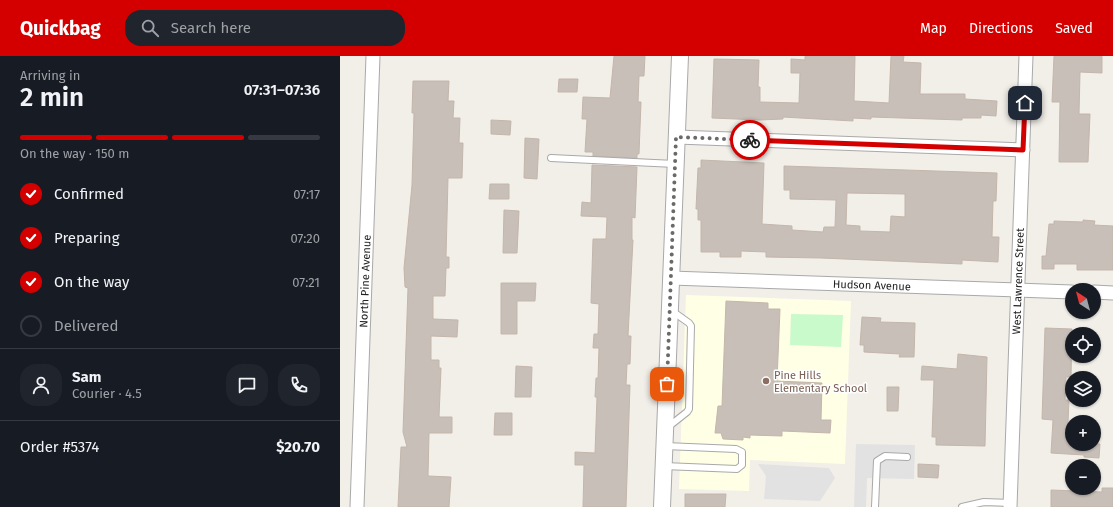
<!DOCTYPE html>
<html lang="en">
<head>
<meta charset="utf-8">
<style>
	:root { --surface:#171b24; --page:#20242c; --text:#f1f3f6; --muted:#9ea1a6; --line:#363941; --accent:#d40000 }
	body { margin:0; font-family:"Fira Sans",sans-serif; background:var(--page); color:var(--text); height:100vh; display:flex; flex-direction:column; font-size:15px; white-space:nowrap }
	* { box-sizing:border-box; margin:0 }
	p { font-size:13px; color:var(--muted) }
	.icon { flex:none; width:22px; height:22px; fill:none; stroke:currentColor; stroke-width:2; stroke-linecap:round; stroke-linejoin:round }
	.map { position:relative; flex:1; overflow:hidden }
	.side { display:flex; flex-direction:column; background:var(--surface); width:340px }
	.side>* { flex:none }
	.needle { width:26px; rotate:324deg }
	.controls { position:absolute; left:725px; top:227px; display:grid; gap:8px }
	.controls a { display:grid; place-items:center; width:36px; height:36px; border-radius:50%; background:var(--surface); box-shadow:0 1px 3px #0004; font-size:20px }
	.pin { position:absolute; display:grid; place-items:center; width:34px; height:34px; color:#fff; margin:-17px; border-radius:8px; box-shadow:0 2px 6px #0006 }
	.courier { position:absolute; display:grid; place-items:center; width:40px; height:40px; margin:-20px; border:3px solid #d40000; border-radius:50%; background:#fff; color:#222; box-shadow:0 1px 5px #0007 }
	.headline em { font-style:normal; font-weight:600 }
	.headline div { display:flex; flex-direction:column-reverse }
	.headline { display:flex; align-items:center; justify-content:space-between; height:68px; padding:0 20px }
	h1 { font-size:26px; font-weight:600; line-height:30px }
	.bar { display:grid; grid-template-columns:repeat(4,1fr); gap:6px 4px; align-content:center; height:48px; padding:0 20px }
	.bar i { height:5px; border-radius:3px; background:var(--line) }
	.bar .current { background:var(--accent) }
	.bar p { grid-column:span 4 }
	.line { display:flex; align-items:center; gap:10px; padding:0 20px; border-top:1px solid var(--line) }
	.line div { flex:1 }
	.round { display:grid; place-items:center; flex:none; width:42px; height:42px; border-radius:16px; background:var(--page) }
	ol { padding:0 20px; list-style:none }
	li { display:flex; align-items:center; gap:12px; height:44px }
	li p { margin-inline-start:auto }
	li .icon { padding:4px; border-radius:50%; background:var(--accent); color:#fff; stroke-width:4 }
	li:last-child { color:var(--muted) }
	li i { width:22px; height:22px; border:2px solid var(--line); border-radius:50% }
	header { display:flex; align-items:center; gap:24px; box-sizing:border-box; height:56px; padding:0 20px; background:var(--accent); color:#fff }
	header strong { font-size:19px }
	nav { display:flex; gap:22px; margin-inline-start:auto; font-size:14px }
	.search { width:280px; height:36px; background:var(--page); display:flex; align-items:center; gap:10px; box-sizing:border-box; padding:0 14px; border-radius:16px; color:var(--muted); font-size:15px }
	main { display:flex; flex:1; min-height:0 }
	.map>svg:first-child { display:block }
	.education { fill:#ffffe5 }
	.park { fill:#c8facc }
	.parking { fill:#e2e2e2 }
	.building { fill:#c7bfb8; stroke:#c4b6ab; fill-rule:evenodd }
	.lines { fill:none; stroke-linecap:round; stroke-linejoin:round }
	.service-casing { stroke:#a9a9a9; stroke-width:8 }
	.minor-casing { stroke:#a9a9a9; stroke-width:15 }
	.tertiary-casing { stroke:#a9a9a9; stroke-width:18 }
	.service { stroke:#fff; stroke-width:6 }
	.minor { stroke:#fff; stroke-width:13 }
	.tertiary { stroke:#fff; stroke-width:16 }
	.done { stroke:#6b6a68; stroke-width:4; stroke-dasharray:0 7.2 }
	.route { stroke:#d40000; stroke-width:5 }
	.education-dot { fill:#8d6e63; stroke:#fff; stroke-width:1.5 }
	.labels { text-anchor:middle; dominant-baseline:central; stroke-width:3; stroke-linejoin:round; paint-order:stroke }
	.street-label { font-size:11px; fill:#222; stroke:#fff }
	.education-label { font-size:11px; fill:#785e54; stroke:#fff; text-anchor:start }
</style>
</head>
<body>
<header>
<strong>Quickbag</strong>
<div class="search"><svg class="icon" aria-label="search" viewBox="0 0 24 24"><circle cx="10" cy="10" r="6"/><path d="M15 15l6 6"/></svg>Search here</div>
<nav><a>Map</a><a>Directions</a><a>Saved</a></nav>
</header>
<main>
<section class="side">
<div class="headline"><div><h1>2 min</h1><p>Arriving in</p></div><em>07:31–07:36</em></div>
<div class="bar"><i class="current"></i><i class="current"></i><i class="current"></i><i></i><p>On the way · 150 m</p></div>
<ol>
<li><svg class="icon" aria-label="check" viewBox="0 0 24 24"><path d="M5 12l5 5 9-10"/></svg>Confirmed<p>07:17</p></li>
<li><svg class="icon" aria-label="check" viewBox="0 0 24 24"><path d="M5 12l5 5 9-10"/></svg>Preparing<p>07:20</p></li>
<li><svg class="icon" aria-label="check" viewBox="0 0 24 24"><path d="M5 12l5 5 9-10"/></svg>On the way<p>07:21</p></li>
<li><i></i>Delivered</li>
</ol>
<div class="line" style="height:72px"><a class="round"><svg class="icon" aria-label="person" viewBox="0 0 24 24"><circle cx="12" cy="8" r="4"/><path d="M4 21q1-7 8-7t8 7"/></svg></a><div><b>Sam</b><p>Courier · 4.5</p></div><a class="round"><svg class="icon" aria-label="chat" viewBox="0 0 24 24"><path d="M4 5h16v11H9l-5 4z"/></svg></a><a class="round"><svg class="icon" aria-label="phone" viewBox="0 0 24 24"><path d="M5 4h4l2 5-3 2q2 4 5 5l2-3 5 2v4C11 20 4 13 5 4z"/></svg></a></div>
<div class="line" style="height:52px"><div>Order #5374</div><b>$20.70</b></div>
</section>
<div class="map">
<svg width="773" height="451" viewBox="0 0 773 451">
	<rect width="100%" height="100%" fill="#f2efe9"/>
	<polygon class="education" points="346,239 511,245 505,408 410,404 409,435 339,433"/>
	<polygon class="park" points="451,258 503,259 501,291 450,289"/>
	<g class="parking">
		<polygon points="516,388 575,389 574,423 527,422 526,451 514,451"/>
		<polygon points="418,408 489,412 495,422 480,445 424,443 426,420"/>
	</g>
	<g class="building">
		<polygon points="274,0 305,0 304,20 299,20 298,46 301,46 299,98 297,98 297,102 253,100 253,96 245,96 247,63 242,63 243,41 270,42"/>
		<polygon points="465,0 515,0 514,45 549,47 551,0 564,0 563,6 581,7 580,38 625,38 625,43 657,45 656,60 641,59 641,62 622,62 622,64 531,61 531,63 513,62 513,65 443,61 443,63 420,64 372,62 374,3 419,4 418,31 420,31 420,46 459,47 460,17 451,17 451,3 465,4"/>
		<polygon points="714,0 762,0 762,17 740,16 739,58 750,58 748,106 719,106 720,46 712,46"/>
		<polygon points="219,23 238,23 237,36 218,36"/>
		<polygon points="73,25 109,25 108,45 114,45 113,62 120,62 119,87 123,87 122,122 108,122 106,201 109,201 109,212 106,212 105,240 93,240 93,263 118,264 117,281 91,280 91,304 99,304 99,312 101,312 99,361 112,361 112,377 89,377 88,420 111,421 109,451 58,451 61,391 67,391 63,376 68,232 65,231 64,212 72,129 74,57 72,57"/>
		<polygon points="151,64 171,65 170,79 151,78"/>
		<polygon points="185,82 199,83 197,123 184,122"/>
		<path d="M 361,104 L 424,107 L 422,168 L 452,170 L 452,174 L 483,176 L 484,171 L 495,171 L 496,144 L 450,143 L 450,134 L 444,134 L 444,110 L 657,117 L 656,145 L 653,145 L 652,181 L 659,181 L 658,206 L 622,204 L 622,208 L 481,202 L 426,201 L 426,196 L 401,195 L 401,201 L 380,201 L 380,196 L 361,196 L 361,164 L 358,164 L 358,153 L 356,153 L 358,112 L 361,112 ZM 507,137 L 565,138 L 565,161 L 551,160 L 550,176 L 520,175 L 520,170 L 506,169 Z"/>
		<polygon points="252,109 297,111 295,162 292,161 292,184 293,184 288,280 291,280 290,308 287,308 286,329 290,329 286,451 243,451 244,409 235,409 235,396 255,397 257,341 255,341 256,322 258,322 259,292 253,292 254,278 258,278 259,248 251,247 253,183 266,183 267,161 241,160 242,146 251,147"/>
		<polygon points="150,128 169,128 169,143 149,143"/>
		<polygon points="164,154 179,155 177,197 163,197"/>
		<polygon points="743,164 755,165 754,169 773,170 773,214 737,214 737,208 714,208 714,213 702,213 702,200 706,200 709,168 714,168 714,165 743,166"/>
		<polygon points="161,227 196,227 195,245 177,245 177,278 161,278"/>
		<polygon points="386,245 428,247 428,253 440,253 437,325 482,327 481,364 491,364 490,377 442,375 442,380 410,379 410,382 403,381 403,384 383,383 381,377 375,377 378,350 382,350"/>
		<polygon points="522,261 541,262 540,266 575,267 574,301 559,301 560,298 524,296 524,289 520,289"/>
		<polygon points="705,272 732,273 731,321 726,321 725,344 729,344 727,388 760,388 759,402 744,401 744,399 711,397 713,364 702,363"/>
		<polygon points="618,298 647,301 645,390 596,389 596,381 592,381 594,324 581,324 582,310 617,313"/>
		<polygon points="176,310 192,311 191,341 175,341"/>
		<polygon points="547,331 559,331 558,355 547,355"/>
		<polygon points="155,357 172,357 172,379 154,379"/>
		<polygon points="578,408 599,409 598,422 578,421"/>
		<polygon points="762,432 773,432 773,451 711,451 711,434 762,436"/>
		<polygon points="345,438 386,438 385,451 345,451"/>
	</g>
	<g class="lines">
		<g class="service-casing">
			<g id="service">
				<polyline points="211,102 335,108"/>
				<polyline points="328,371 347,356 349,353 351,270 349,267 332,255"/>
				<polyline points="324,410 397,413 402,409 402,396 396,393 325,390"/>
				<polyline points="535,451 537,405 545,400 567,401"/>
				<polyline points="622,451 644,446 671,447"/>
			</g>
		</g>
		<g class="minor-casing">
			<g id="minor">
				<polyline points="337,81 683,94"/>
				<path id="s1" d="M 331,222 L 732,236"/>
				<polyline points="754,236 773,237"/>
				<path id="s2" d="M 17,451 L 33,0"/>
				<path id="s3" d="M 670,451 L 686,0"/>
			</g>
		</g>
		<g class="tertiary-casing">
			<polyline id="tertiary" points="322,451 340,0"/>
		</g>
		<use href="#service" class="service"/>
		<use href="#minor" class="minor"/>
		<use href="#tertiary" class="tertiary"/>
	</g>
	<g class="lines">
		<polyline class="done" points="327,328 336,81 410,84"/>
		<polyline class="route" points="410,84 683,94 685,47"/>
	</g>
	<circle class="education-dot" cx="426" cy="325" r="4"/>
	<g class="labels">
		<g class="street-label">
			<text stroke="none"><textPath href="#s2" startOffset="226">North Pine Avenue</textPath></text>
			<text stroke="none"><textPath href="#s3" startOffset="226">West Lawrence Street</textPath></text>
			<text stroke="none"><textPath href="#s1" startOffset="201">Hudson Avenue</textPath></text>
		</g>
		<g class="education-label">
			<text x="434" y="319">Pine Hills<tspan x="434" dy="13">Elementary School</tspan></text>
		</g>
	</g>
</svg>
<div class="controls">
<a><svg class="needle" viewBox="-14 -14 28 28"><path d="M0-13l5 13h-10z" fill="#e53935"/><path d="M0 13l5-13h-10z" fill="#9ea1a6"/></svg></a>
<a><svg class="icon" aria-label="locate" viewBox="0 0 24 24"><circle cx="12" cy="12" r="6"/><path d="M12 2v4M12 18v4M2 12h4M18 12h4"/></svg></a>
<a><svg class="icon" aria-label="layers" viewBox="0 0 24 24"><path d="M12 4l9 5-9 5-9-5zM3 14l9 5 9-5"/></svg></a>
<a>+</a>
<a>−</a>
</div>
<div class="pin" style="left:327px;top:328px;background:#ea580c"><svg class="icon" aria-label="bag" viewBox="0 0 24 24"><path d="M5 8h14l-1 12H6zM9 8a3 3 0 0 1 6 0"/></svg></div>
<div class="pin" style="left:685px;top:47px;background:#1f2937"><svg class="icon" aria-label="home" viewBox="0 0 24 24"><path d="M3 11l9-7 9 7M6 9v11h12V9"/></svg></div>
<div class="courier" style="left:410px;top:84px"><svg class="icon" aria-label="bike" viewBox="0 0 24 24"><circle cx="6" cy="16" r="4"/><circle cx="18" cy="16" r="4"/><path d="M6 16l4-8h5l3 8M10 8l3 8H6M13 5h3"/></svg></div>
</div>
</main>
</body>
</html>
